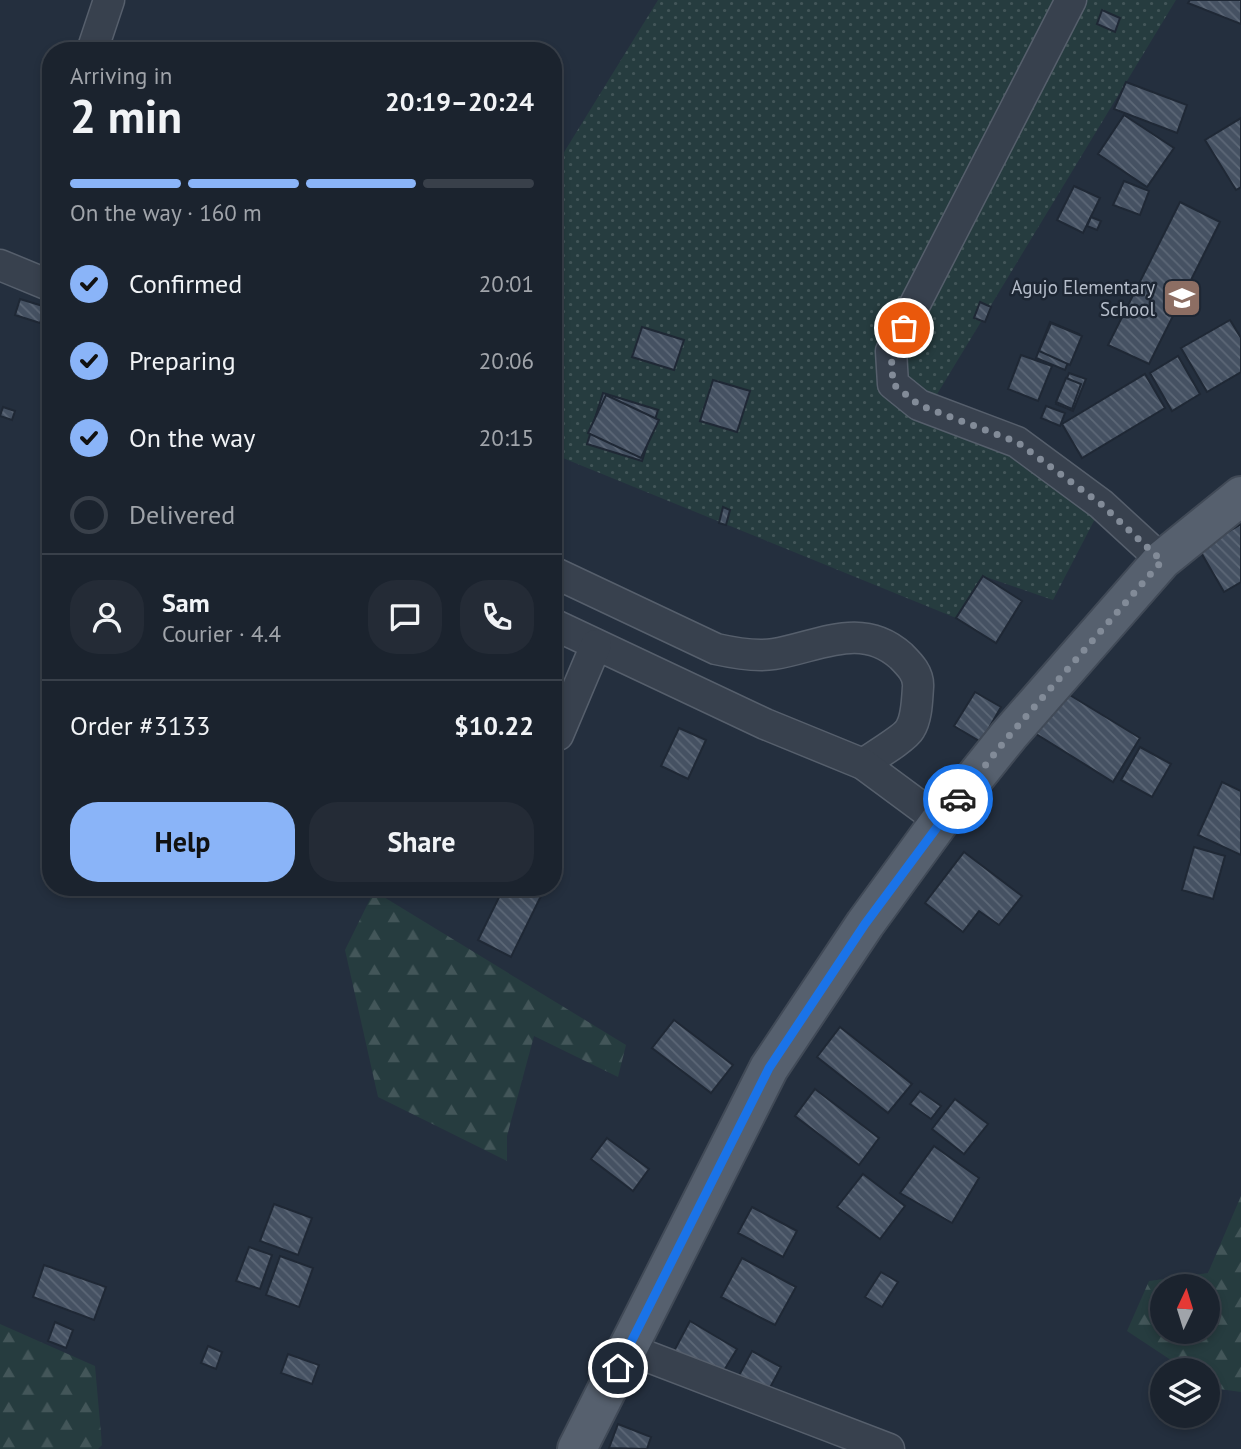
<!DOCTYPE html>
<html lang="en">
<head>
<meta charset="utf-8">
<style>
	:root { --surface:#1b232e; --page:#242b36; --text:#f1f3f6; --muted:#a0a4aa; --line:#39404a; --accent:#8ab4f8 }
	body { margin:0; font-family:"PT Sans",sans-serif; background:var(--page); color:var(--text); height:100vh; display:flex; flex-direction:column; font-size:26px; white-space:nowrap }
	* { box-sizing:border-box; margin:0 }
	p { font-size:23px; color:var(--muted) }
	.icon { flex:none; width:38px; height:38px; fill:none; stroke:currentColor; stroke-width:2; stroke-linecap:round; stroke-linejoin:round }
	.map { position:relative; flex:1; overflow:hidden }
	.panel { position:absolute; left:42px; top:42px; width:520px; height:854px; display:flex; flex-direction:column; background:var(--surface); border-radius:28px; box-shadow:0 4px 10px #0003,0 0 0 2px var(--line) }
	.panel>* { flex:none }
	.needle { width:46px; rotate:4deg }
	.fabs { position:absolute; left:1150px; top:1274px; display:grid; gap:14px }
	.fabs a { display:grid; place-items:center; width:70px; height:70px; border-radius:50%; background:var(--surface); box-shadow:0 4px 10px #0003,0 0 0 2px var(--line); font-size:35px }
	.pin { position:absolute; display:grid; place-items:center; width:60px; height:60px; color:#fff; margin:-30px; border:4px solid #fff; border-radius:50%; box-shadow:0 2px 7px #0007 }
	.courier { position:absolute; display:grid; place-items:center; width:70px; height:70px; margin:-35px; border:5px solid #1a73e8; border-radius:50%; background:#fff; color:#222; box-shadow:0 2px 9px #0007 }
	.overview em { font-style:normal; font-weight:600 }
	.overview div { display:flex; flex-direction:column-reverse }
	.overview { display:flex; align-items:center; justify-content:space-between; height:119px; padding:0 28px }
	h1 { font-size:46px; font-weight:600; line-height:52px }
	.bar { display:grid; grid-template-columns:repeat(4,1fr); gap:10px 7px; align-content:center; height:84px; padding:0 28px }
	.bar i { height:9px; border-radius:5px; background:var(--line) }
	.bar .selected { background:var(--accent) }
	.bar p { grid-column:span 4 }
	.line { display:flex; align-items:center; gap:18px; padding:0 28px; border-top:2px solid var(--line) }
	.line div { flex:1 }
	.round { display:grid; place-items:center; flex:none; width:74px; height:74px; border-radius:28px; background:var(--page) }
	ol { padding:0 28px; list-style:none }
	li { display:flex; align-items:center; gap:21px; height:77px }
	li p { margin-inline-start:auto }
	li .icon { padding:7px; border-radius:50%; background:var(--accent); color:#111; stroke-width:4 }
	li:last-child { color:var(--muted) }
	li i { width:38px; height:38px; border:4px solid var(--line); border-radius:50% }
	.button { display:flex; gap:14px; margin-top:auto; padding:14px 28px }
	.button a { flex:1; height:80px; border-radius:28px; background:var(--accent); color:#111; font-size:28px; font-weight:600; line-height:80px; text-align:center }
	.button a+a { background:var(--page); color:var(--text) }
	.map>svg:first-child { display:block }
	.grass { fill:url(#grass-dots) }
	.forest { fill:url(#forest-firs); fill-rule:evenodd }
	.building { fill:url(#building-back-hatch); stroke:#1f2835; stroke-width:2 }
	.lines { fill:none; stroke-linecap:round; stroke-linejoin:round }
	.minor-casing { stroke:#565f6c; stroke-width:33 }
	.major-casing { stroke:#414a57; stroke-width:42 }
	.minor { stroke:#38414e; stroke-width:30 }
	.major { stroke:#56606e; stroke-width:38 }
	.done { stroke:#828b98; stroke-width:7; stroke-dasharray:0 12.6 }
	.route { stroke:#1a73e8; stroke-width:9 }
	.labels { text-anchor:middle; dominant-baseline:central; stroke-width:5; stroke-linejoin:round; paint-order:stroke }
	.poi-label { font-size:19px; fill:#b4bcc9; stroke:#1d2633; text-anchor:end }
</style>
</head>
<body>
<div class="map">
<svg width="1241" height="1449" viewBox="0 0 1241 1449">
	<defs>
		<pattern id="grass-dots" width="8" height="8" patternUnits="userSpaceOnUse" patternTransform="scale(1.75)"><rect width="8" height="8" fill="#263c3f"/><path d="M2 2h.1M6 6h.1" fill="none" stroke="#435659" stroke-width="1.8" stroke-linecap="round"/></pattern>
		<pattern id="forest-firs" width="22" height="20" patternUnits="userSpaceOnUse" patternTransform="scale(1.75)"><rect width="22" height="20" fill="#263c3f"/><path d="M5 1l3.5 6h-7zM16 11l3.5 6h-7z" fill="#435659"/></pattern>
		<pattern id="building-back-hatch" width="6" height="6" patternUnits="userSpaceOnUse" patternTransform="scale(1.75)"><rect width="6" height="6" fill="#455162"/><path d="M-1 5l2 2M0 0l6 6M5-1l2 2" fill="none" stroke="#5d6877"/></pattern>
	</defs>
	<rect width="100%" height="100%" fill="#242f3e"/>
	<polygon class="grass" points="658,0 1176,0 922,419 1013,450 1097,515 1053,600 983,576 956,618 553,454 553,170"/>
	<g class="forest">
		<polygon points="374,891 626,1045 618,1077 534,1036 507,1136 507,1161 378,1097 345,950"/>
		<path d="M 1241,1196 L 1241,1392 L 1212,1388 L 1208,1385 L 1208,1370 L 1186,1370 L 1127,1331 L 1149,1281 L 1208,1273 ZM 1208,1286 L 1208,1332 L 1162,1332 L 1162,1286 Z"/>
		<polygon points="0,1324 95,1366 102,1445 98,1449 0,1449"/>
	</g>
	<g class="building">
		<polygon points="1190,0 1241,0 1241,24 1188,3"/>
		<polygon points="1102,10 1120,18 1115,32 1097,24"/>
		<polygon points="1126,82 1187,105 1177,133 1114,109"/>
		<polygon points="1124,115 1174,148 1147,187 1098,154"/>
		<polygon points="1241,118 1241,187 1236,190 1205,140"/>
		<polygon points="1124,181 1149,191 1140,215 1113,205"/>
		<polygon points="1074,186 1100,198 1083,233 1057,220"/>
		<polygon points="1180,202 1220,222 1149,364 1108,345"/>
		<polygon points="1091,217 1101,221 1097,230 1087,226"/>
		<polygon points="20,299 46,307 40,323 15,315"/>
		<polygon points="980,302 991,307 985,322 974,318"/>
		<polygon points="1230,320 1241,338 1241,372 1207,392 1181,348"/>
		<polygon points="1050,322 1079,334 1065,370 1036,358"/>
		<polygon points="1051,323 1082,336 1070,365 1039,351"/>
		<polygon points="642,327 684,340 674,370 632,357"/>
		<polygon points="1021,355 1052,366 1038,401 1008,389"/>
		<polygon points="1178,356 1200,394 1172,411 1150,373"/>
		<polygon points="1069,373 1086,379 1073,411 1056,404"/>
		<polygon points="1145,374 1165,408 1082,458 1062,424"/>
		<polygon points="1066,378 1081,384 1072,409 1056,402"/>
		<polygon points="713,380 750,391 737,432 700,421"/>
		<polygon points="603,393 658,410 642,461 587,444"/>
		<polygon points="606,395 659,420 641,458 588,433"/>
		<polygon points="1046,406 1065,413 1060,426 1041,418"/>
		<polygon points="3,407 15,411 12,420 0,416"/>
		<polygon points="723,507 730,510 726,525 719,523"/>
		<polygon points="1241,524 1241,582 1224,592 1199,549"/>
		<polygon points="983,576 1022,601 996,643 956,618"/>
		<polygon points="1060,689 1140,738 1113,782 1033,732"/>
		<polygon points="975,692 1001,707 981,742 954,726"/>
		<polygon points="679,728 706,740 688,779 661,766"/>
		<polygon points="1140,747 1171,764 1152,797 1121,780"/>
		<polygon points="1222,782 1241,791 1241,855 1198,835"/>
		<polygon points="1194,847 1225,856 1213,899 1182,890"/>
		<polygon points="964,852 1022,896 999,925 979,911 963,932 925,903"/>
		<polygon points="504,887 524,887 541,896 511,957 478,940"/>
		<polygon points="674,1020 733,1065 711,1093 652,1048"/>
		<polygon points="840,1027 912,1084 888,1113 817,1057"/>
		<polygon points="815,1089 879,1138 859,1165 795,1116"/>
		<polygon points="920,1091 941,1106 931,1119 910,1104"/>
		<polygon points="955,1099 988,1124 964,1154 932,1129"/>
		<polygon points="607,1138 649,1169 633,1191 591,1159"/>
		<polygon points="934,1146 979,1178 952,1223 900,1193"/>
		<polygon points="863,1174 905,1206 880,1239 837,1207"/>
		<polygon points="274,1204 312,1218 298,1255 260,1241"/>
		<polygon points="752,1207 797,1231 783,1257 738,1233"/>
		<polygon points="249,1247 272,1255 260,1289 236,1281"/>
		<polygon points="280,1256 313,1268 299,1307 266,1295"/>
		<polygon points="742,1258 796,1287 775,1325 721,1297"/>
		<polygon points="44,1265 106,1287 94,1320 33,1297"/>
		<polygon points="881,1272 898,1282 882,1307 865,1297"/>
		<polygon points="690,1321 737,1349 720,1377 673,1353"/>
		<polygon points="55,1322 73,1330 66,1348 48,1341"/>
		<polygon points="208,1346 222,1352 216,1369 201,1363"/>
		<polygon points="752,1351 781,1367 764,1399 735,1383"/>
		<polygon points="288,1354 319,1365 312,1384 281,1373"/>
		<polygon points="618,1424 651,1437 647,1449 609,1448"/>
	</g>
	<g class="lines">
		<g class="minor-casing">
			<g id="minor">
				<polyline points="1071,0 891,351 893,384 919,405 1017,442 1101,504 1162,560"/>
				<polyline points="92,51 109,0"/>
				<polyline points="0,265 51,286"/>
				<path d="M 553,572 L 716,649 C 734,653 755,657 774,654 C 818,647 861,620 901,656 C 910,665 919,674 918,687 C 917,700 917,718 910,729 C 905,738 873,757 863,764"/>
				<polyline points="553,624 765,724 863,764 940,821"/>
				<polyline points="558,735 596,645"/>
				<polyline points="628,1349 889,1449"/>
			</g>
		</g>
		<g class="major-casing">
			<polyline id="major" points="577,1449 769,1068 865,924 940,821 1009,735 1162,560 1241,496"/>
		</g>
		<use href="#minor" class="minor"/>
		<use href="#major" class="major"/>
	</g>
	<g class="lines">
		<polyline class="done" points="904,328 891,351 893,384 919,405 1017,442 1101,504 1162,561 1009,736 958,799"/>
		<polyline class="route" points="618,1368 769,1068 865,924 958,799"/>
	</g>
	<defs>
		<g id="school-square" transform="scale(2.0125)"><rect x="-9" y="-9" width="18" height="18" rx="4" fill="#8d6e63" stroke="#1d2633"/><path d="M0-5L7-2L0 1L-7-2ZM-4 1L0 2.5L4 1V4Q0 6-4 4Z" fill="#fff"/></g>
	</defs>
	<g fill-rule="evenodd">
		<use href="#school-square" x="1182" y="298"/>
	</g>
	<g class="labels">
		<g class="poi-label">
			<text x="1155" y="287">Agujo Elementary<tspan x="1155" dy="22">School</tspan></text>
		</g>
	</g>
</svg>
<div class="fabs">
<a><svg class="needle" viewBox="-14 -14 28 28"><path d="M0-13l5 13h-10z" fill="#e53935"/><path d="M0 13l5-13h-10z" fill="#a0a4aa"/></svg></a>
<a><svg class="icon" aria-label="layers" viewBox="0 0 24 24"><path d="M12 4l9 5-9 5-9-5zM3 14l9 5 9-5"/></svg></a>
</div>
<div class="pin" style="left:904px;top:328px;background:#ea580c"><svg class="icon" aria-label="bag" viewBox="0 0 24 24"><path d="M5 8h14l-1 12H6zM9 8a3 3 0 0 1 6 0"/></svg></div>
<div class="pin" style="left:618px;top:1368px;background:#1f2937"><svg class="icon" aria-label="home" viewBox="0 0 24 24"><path d="M3 11l9-7 9 7M6 9v11h12V9"/></svg></div>
<div class="courier" style="left:958px;top:799px"><svg class="icon" aria-label="car" viewBox="0 0 24 24"><path d="M5 17H2v-5l4-1 3-4h7l3 4 3 1v5h-3M9 17h6M6 11h13"/><circle cx="7" cy="17" r="2"/><circle cx="17" cy="17" r="2"/></svg></div>
<section class="panel">
<div class="overview"><div><h1>2 min</h1><p>Arriving in</p></div><em>20:19–20:24</em></div>
<div class="bar"><i class="selected"></i><i class="selected"></i><i class="selected"></i><i></i><p>On the way · 160 m</p></div>
<ol>
<li><svg class="icon" aria-label="check" viewBox="0 0 24 24"><path d="M5 12l5 5 9-10"/></svg>Confirmed<p>20:01</p></li>
<li><svg class="icon" aria-label="check" viewBox="0 0 24 24"><path d="M5 12l5 5 9-10"/></svg>Preparing<p>20:06</p></li>
<li><svg class="icon" aria-label="check" viewBox="0 0 24 24"><path d="M5 12l5 5 9-10"/></svg>On the way<p>20:15</p></li>
<li><i></i>Delivered</li>
</ol>
<div class="line" style="height:126px"><a class="round"><svg class="icon" aria-label="person" viewBox="0 0 24 24"><circle cx="12" cy="8" r="4"/><path d="M4 21q1-7 8-7t8 7"/></svg></a><div><b>Sam</b><p>Courier · 4.4</p></div><a class="round"><svg class="icon" aria-label="chat" viewBox="0 0 24 24"><path d="M4 5h16v11H9l-5 4z"/></svg></a><a class="round"><svg class="icon" aria-label="phone" viewBox="0 0 24 24"><path d="M5 4h4l2 5-3 2q2 4 5 5l2-3 5 2v4C11 20 4 13 5 4z"/></svg></a></div>
<div class="line" style="height:91px"><div>Order #3133</div><b>$10.22</b></div>
<div class="button"><a>Help</a><a>Share</a></div>
</section>
</div>
</body>
</html>
